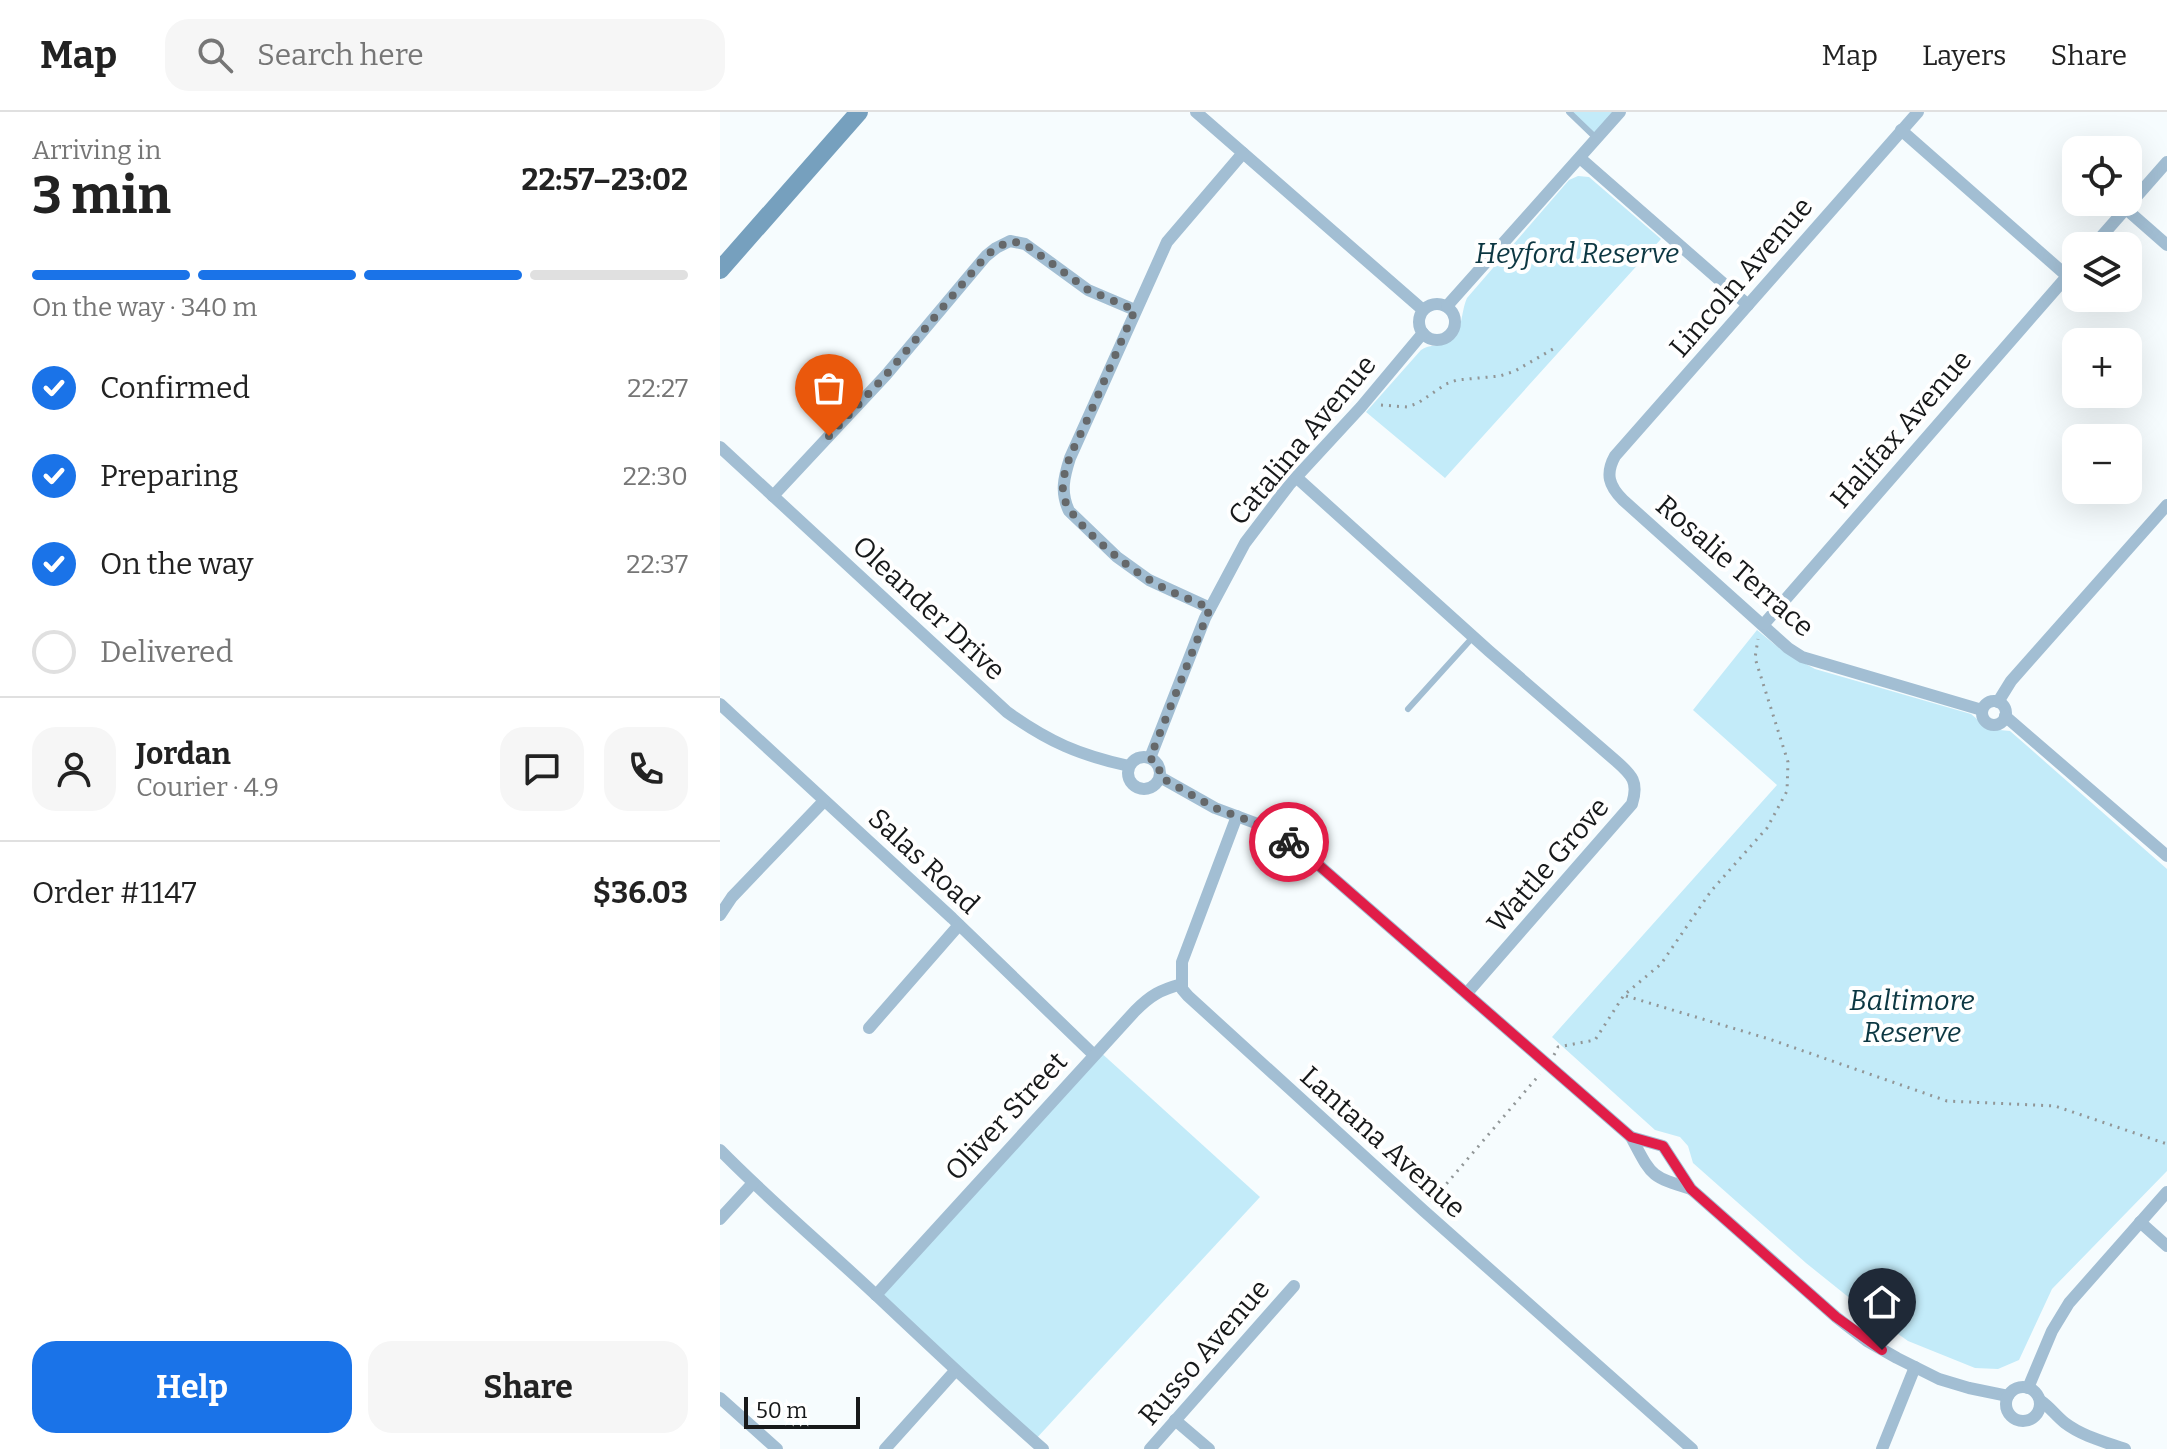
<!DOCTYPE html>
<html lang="en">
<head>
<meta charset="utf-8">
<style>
	:root { --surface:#fff; --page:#f6f6f6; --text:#222; --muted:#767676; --line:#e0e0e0; --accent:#1a73e8 }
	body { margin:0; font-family:Bitter,serif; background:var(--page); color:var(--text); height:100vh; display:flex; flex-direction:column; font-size:30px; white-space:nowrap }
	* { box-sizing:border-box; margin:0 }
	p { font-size:26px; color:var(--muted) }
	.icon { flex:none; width:44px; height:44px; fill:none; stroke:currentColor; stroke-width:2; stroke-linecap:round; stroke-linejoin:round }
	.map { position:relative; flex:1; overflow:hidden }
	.side { display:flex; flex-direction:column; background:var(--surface); width:720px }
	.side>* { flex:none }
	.fabs { position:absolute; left:1342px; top:24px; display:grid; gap:16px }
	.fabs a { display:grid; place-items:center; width:80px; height:80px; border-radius:16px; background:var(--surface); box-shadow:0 8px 32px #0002; font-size:40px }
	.scale { position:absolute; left:24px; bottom:20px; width:116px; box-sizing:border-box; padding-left:8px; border:4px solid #17191a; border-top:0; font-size:22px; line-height:28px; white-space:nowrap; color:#17191a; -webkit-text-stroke:6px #fff; paint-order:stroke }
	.pin { position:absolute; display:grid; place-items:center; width:68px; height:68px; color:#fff; margin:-82px -34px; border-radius:50% 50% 50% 0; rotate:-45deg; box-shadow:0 0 8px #0007 }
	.pin .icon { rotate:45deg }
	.courier { position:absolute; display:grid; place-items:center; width:80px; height:80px; margin:-40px; border:6px solid #e11d48; border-radius:50%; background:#fff; color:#222; box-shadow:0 2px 10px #0007 }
	.head em { font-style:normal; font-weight:700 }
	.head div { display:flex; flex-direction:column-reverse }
	.head { display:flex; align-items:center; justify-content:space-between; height:136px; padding:0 32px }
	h1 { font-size:52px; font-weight:700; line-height:60px }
	.bar { display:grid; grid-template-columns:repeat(4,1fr); gap:12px 8px; align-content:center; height:96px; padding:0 32px }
	.bar i { height:10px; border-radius:6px; background:var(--line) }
	.bar .current { background:var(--accent) }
	.bar p { grid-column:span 4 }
	.line { display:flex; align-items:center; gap:20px; padding:0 32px; border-top:2px solid var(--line) }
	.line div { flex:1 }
	.round { display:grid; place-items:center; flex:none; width:84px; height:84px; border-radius:24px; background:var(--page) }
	ol { padding:0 32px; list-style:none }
	li { display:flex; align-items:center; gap:24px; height:88px }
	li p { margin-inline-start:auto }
	li .icon { padding:8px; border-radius:50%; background:var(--accent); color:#fff; stroke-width:4 }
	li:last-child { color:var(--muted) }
	li i { width:44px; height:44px; border:4px solid var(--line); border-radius:50% }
	.button { display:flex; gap:16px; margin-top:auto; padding:16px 32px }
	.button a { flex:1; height:92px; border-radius:24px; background:var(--accent); color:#fff; font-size:32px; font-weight:700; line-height:92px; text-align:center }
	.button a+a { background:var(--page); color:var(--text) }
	header { display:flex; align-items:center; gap:48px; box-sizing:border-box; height:112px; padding:0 40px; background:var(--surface); border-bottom:2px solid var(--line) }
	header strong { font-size:38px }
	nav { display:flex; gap:44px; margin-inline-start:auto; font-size:28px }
	.search { width:560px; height:72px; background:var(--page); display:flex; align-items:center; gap:20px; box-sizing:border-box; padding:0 28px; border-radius:24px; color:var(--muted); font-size:30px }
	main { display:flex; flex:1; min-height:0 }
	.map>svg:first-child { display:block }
	.green { fill:#c3ebf9 }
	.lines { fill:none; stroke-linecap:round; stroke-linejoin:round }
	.path { stroke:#919697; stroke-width:3; stroke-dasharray:2 6; stroke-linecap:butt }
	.lane { stroke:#a2bed3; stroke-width:6 }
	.street { stroke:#a2bed3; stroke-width:12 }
	.secondary { stroke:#76a0be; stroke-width:18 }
	.done { stroke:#65686a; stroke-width:8; stroke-dasharray:0 14.4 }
	.route { stroke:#e11d48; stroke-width:10 }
	.labels { text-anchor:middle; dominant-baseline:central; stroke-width:8; stroke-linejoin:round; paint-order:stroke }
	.park-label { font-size:28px; font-style:italic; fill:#0c3742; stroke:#fff }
	.street-label { font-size:28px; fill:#17191a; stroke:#fff }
</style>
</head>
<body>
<header>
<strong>Map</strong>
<div class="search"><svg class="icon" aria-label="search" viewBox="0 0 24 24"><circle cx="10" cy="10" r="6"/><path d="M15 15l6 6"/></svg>Search here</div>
<nav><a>Map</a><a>Layers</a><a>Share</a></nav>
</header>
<main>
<section class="side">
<div class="head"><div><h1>3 min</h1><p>Arriving in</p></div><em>22:57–23:02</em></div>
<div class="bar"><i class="current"></i><i class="current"></i><i class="current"></i><i></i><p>On the way · 340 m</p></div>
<ol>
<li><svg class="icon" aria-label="check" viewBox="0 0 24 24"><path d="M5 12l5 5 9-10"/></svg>Confirmed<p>22:27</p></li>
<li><svg class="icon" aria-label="check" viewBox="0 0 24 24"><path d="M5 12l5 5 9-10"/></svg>Preparing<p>22:30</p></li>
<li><svg class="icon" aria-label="check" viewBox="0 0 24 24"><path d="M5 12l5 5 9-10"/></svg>On the way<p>22:37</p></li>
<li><i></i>Delivered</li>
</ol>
<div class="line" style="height:144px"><a class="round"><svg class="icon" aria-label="person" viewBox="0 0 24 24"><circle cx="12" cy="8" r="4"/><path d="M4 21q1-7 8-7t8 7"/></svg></a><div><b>Jordan</b><p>Courier · 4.9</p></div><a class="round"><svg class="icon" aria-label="chat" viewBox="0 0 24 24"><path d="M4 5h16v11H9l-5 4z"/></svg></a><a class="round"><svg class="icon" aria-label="phone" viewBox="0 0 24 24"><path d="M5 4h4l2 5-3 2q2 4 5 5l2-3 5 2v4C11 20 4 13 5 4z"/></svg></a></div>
<div class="line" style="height:104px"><div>Order #1147</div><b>$36.03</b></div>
<div class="button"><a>Help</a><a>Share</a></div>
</section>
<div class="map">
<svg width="1447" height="1337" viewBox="0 0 1447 1337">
	<rect width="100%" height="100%" fill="#f6fcfe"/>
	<g class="green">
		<polygon points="849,0 900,0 877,27"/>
		<path d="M 858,64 L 869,65 L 941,127 L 725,366 L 646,300 L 701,238 C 709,232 717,235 726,231 C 744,223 740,201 747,186 L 849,68 Z"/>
		<polygon points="1037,518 1064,540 1095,557 1251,602 1269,617 1290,619 1447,757 1447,1059 1332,1177 1299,1248 1278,1257 1255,1256 1188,1229 1147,1200 1086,1151 973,1051 968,1034 960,1025 935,1018 832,925 1057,673 973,598"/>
		<polygon points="378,938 540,1085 314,1329 156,1183"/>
	</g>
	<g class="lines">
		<g class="path">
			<polyline points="661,293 687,295 698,291 726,272 737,268 780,264 795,259 833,237"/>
			<polyline points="906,884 1049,927 1227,989 1335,994 1447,1032"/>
			<polyline points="834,943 838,935 875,928 904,883 941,852 991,779 1047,716 1067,679 1068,650 1035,546 1038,527"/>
			<polyline points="711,1090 820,962"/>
		</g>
		<g class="lane">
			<polyline points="849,0 877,27"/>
			<polyline points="688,597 753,525"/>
		</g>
		<g class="street">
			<polyline points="476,0 703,198"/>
			<path d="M 1198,0 L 895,344 C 885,362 889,374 903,388 L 1068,536 L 1082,545 L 1262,598"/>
			<polyline points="1181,18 1347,164"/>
			<polyline points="860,46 1028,193"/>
			<polyline points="1406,97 1447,133"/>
			<polyline points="1373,134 1447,50"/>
			<circle cx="717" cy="210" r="18"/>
			<polyline points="727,194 900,0"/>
			<path d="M 0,335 L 287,600 C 329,630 359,643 409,654"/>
			<path d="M 576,365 L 769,539 L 896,649 C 912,663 919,670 912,692 L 747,881"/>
			<polyline points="53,384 166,263 266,144 276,136 290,129 305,132 368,178 415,198"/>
			<path d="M 490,496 L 429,468 L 397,445 L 349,399 C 340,380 344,365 350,346 L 447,130 L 523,41"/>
			<polyline points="1044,512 1356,154"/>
			<circle cx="1274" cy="601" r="12"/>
			<polyline points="1278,590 1291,569 1447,393"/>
			<polyline points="0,592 232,806 374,943"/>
			<polyline points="1285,604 1447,744"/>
			<circle cx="424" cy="661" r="16"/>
			<polyline points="430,646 485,506 525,431 569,373 641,295 703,221"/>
			<path d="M 440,665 L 495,696 L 546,715 L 579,736 L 911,1025 C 932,1064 929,1064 971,1077"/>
			<polyline points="517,704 462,850 462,877 468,884 704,1099 972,1337"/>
			<polyline points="0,803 12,785 104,689"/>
			<polyline points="149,916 239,813"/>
			<polyline points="911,1025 943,1034 971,1077 1116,1205 1147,1229 1177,1246 1219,1267 1249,1276 1288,1284"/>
			<path d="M 0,1038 C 50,1089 105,1135 157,1184 C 212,1236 266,1287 323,1337"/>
			<polyline points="0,1107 33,1071"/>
			<polyline points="1420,1110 1447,1134"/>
			<path d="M 156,1183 L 415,899 C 431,883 440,878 462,872"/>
			<circle cx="1303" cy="1292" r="17"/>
			<polyline points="1308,1276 1332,1219 1349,1191 1447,1080"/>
			<polyline points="0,1286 57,1337"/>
			<path d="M 1321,1289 C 1330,1295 1336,1304 1345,1311 C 1362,1324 1385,1330 1405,1337"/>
			<polyline points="455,1308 489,1337"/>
			<polyline points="165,1337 235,1259"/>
			<polyline points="430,1337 574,1174"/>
			<polyline points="1162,1337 1195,1255"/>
		</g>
		<polyline class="secondary" points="0,158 139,0"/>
	</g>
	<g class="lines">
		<path class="done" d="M 109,324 L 166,263 L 266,144 L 276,136 L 290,129 L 305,132 L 368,178 L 415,198 C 399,234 384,270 368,306 C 358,329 341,355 343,381 C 345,407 406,454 428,467 C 447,479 469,487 490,496 L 430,646 L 439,654 L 440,665 L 495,696 L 546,715 L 569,730"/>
		<polyline class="route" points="569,730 579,736 911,1025 943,1034 971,1077 1116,1205 1162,1238"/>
	</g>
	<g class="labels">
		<g class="park-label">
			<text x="857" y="141">Heyford Reserve</text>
			<text x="1192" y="888">Baltimore<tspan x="1192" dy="32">Reserve</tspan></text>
		</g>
		<g class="street-label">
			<text transform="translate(1021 165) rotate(-49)">Lincoln Avenue</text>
			<text transform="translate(1181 317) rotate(-49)">Halifax Avenue</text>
			<text transform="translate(582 328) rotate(-50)">Catalina Avenue</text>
			<text transform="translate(1015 454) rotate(41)">Rosalie Terrace</text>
			<text transform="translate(209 496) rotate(43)">Oleander Drive</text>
			<text transform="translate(204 749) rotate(43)">Salas Road</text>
			<text transform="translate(828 753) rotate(-49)">Wattle Grove</text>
			<text transform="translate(286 1004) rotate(-47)">Oliver Street</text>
			<text transform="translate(663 1030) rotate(42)">Lantana Avenue</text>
			<text transform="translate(484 1240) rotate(-49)">Russo Avenue</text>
		</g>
	</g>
</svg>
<div class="fabs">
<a><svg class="icon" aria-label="locate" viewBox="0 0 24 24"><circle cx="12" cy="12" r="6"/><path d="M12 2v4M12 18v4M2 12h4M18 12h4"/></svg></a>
<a><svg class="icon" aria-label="layers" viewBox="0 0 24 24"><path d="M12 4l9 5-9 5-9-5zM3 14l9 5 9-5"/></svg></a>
<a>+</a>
<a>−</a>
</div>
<div class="scale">50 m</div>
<div class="pin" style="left:109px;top:324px;background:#ea580c"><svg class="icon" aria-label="bag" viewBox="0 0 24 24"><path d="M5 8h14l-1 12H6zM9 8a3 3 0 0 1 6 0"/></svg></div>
<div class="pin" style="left:1162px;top:1238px;background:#1f2937"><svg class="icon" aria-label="home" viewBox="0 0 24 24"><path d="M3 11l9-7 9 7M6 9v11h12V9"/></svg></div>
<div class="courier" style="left:569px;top:730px"><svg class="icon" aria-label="bike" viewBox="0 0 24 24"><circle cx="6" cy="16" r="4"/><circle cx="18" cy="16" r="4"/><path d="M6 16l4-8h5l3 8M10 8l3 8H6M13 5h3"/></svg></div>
</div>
</main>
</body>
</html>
